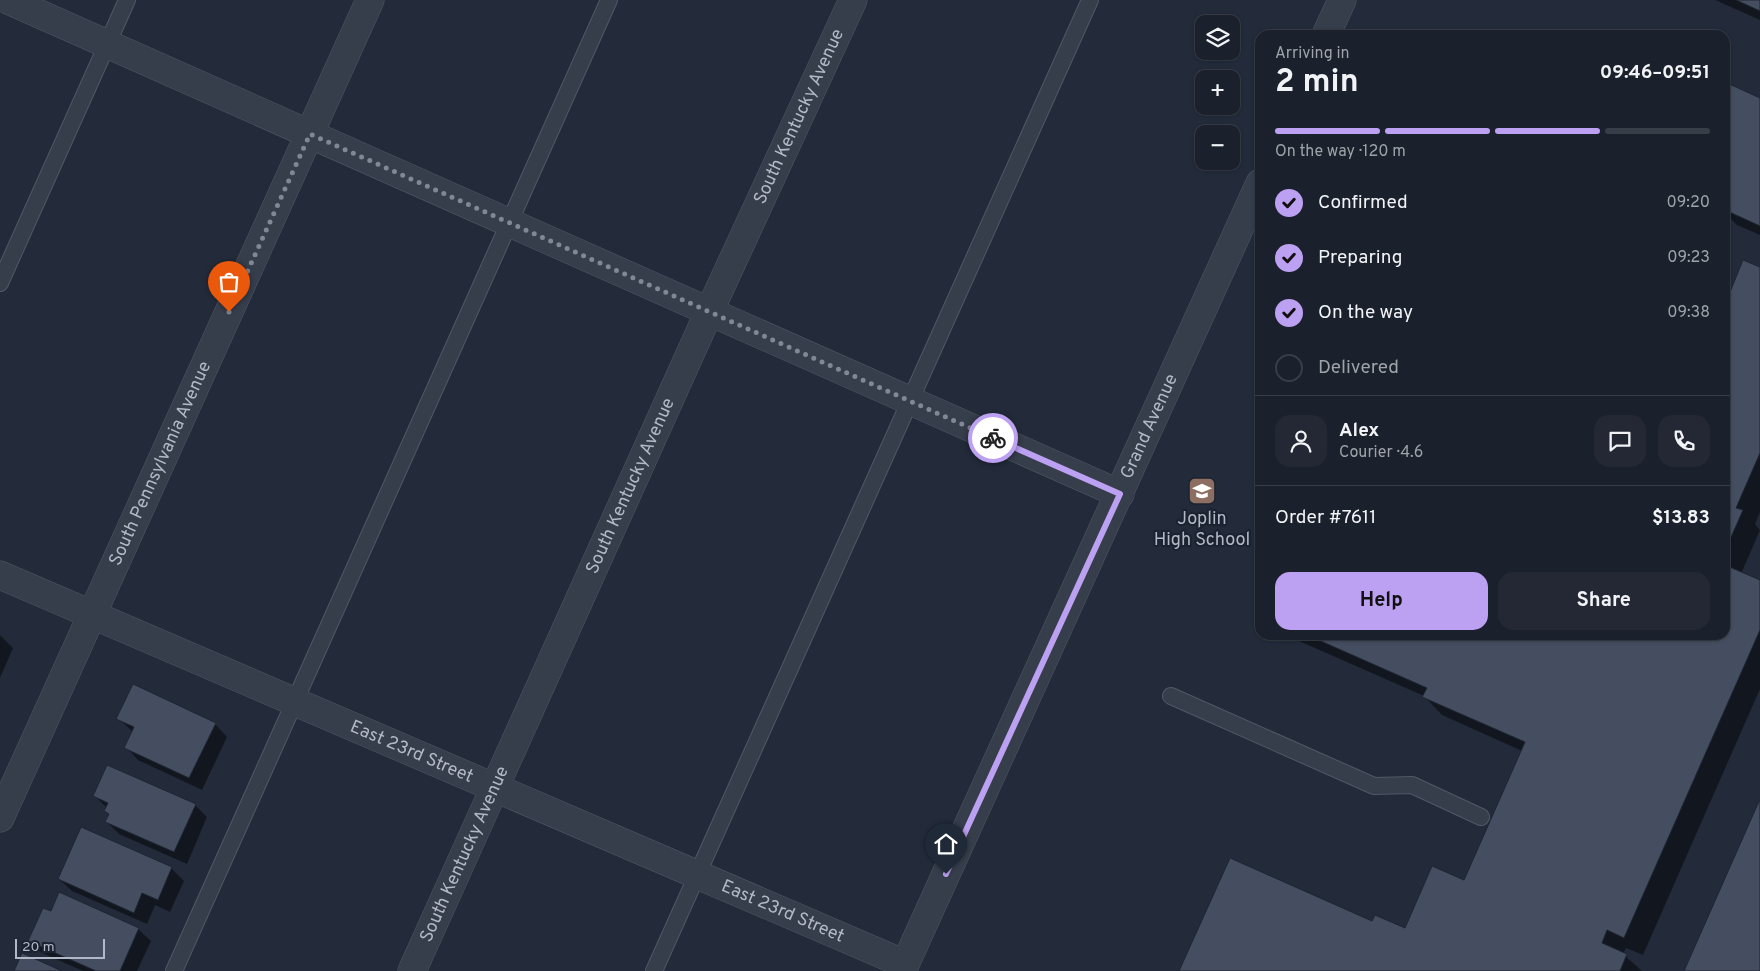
<!DOCTYPE html>
<html lang="en">
<head>
<meta charset="utf-8">
<style>
	:root { --surface:#1a202c; --page:#232834; --text:#f1f3f6; --muted:#9fa3a9; --line:#383e48; --accent:#bca0f2 }
	body { margin:0; font-family:Overpass,sans-serif; background:var(--page); color:var(--text); height:100vh; display:flex; flex-direction:column; font-size:19px; white-space:nowrap }
	* { box-sizing:border-box; margin:0 }
	p { font-size:16px; color:var(--muted) }
	.icon { flex:none; width:28px; height:28px; fill:none; stroke:currentColor; stroke-width:2; stroke-linecap:round; stroke-linejoin:round }
	.map { position:relative; flex:1; overflow:hidden }
	.panel { position:absolute; left:1255px; top:30px; width:475px; height:610px; display:flex; flex-direction:column; background:var(--surface); border-radius:15px; box-shadow:0 1px 4px #0004,0 0 0 1px var(--line) }
	.panel>* { flex:none }
	.controls { position:absolute; left:1195px; top:15px; display:grid; gap:10px }
	.controls a { display:grid; place-items:center; width:45px; height:45px; border-radius:10px; background:var(--surface); box-shadow:0 1px 4px #0004,0 0 0 1px var(--line); font-size:25px }
	.scale { position:absolute; left:15px; bottom:12px; width:90px; box-sizing:border-box; padding-left:5px; border:2px solid #b2b8c7; border-top:0; font-size:14px; line-height:18px; white-space:nowrap; color:#b2b8c7; -webkit-text-stroke:4px #1c2330; paint-order:stroke }
	.pin { position:absolute; display:grid; place-items:center; width:42px; height:42px; color:#fff; margin:-51px -21px; border-radius:50% 50% 50% 0; rotate:-45deg; box-shadow:0 0 5px #0007 }
	.pin .icon { rotate:45deg }
	.courier { position:absolute; display:grid; place-items:center; width:50px; height:50px; margin:-25px; border:4px solid #bca0f2; border-radius:50%; background:#fff; color:#222; box-shadow:0 1px 6px #0007 }
	.overview em { font-style:normal; font-weight:700 }
	.overview div { display:flex; flex-direction:column-reverse }
	.overview { display:flex; align-items:center; justify-content:space-between; height:85px; padding:0 20px }
	h1 { font-size:32px; font-weight:700; line-height:38px }
	.bar { display:grid; grid-template-columns:repeat(4,1fr); gap:8px 5px; align-content:center; height:60px; padding:0 20px }
	.bar i { height:6px; border-radius:4px; background:var(--line) }
	.bar .current { background:var(--accent) }
	.bar p { grid-column:span 4 }
	.line { display:flex; align-items:center; gap:12px; padding:0 20px; border-top:1px solid var(--line) }
	.line div { flex:1 }
	.round { display:grid; place-items:center; flex:none; width:52px; height:52px; border-radius:15px; background:var(--page) }
	ol { padding:0 20px; list-style:none }
	li { display:flex; align-items:center; gap:15px; height:55px }
	li p { margin-inline-start:auto }
	li .icon { padding:5px; border-radius:50%; background:var(--accent); color:#111; stroke-width:4 }
	li:last-child { color:var(--muted) }
	li i { width:28px; height:28px; border:2px solid var(--line); border-radius:50% }
	.primary-button { display:flex; gap:10px; margin-top:auto; padding:10px 20px }
	.primary-button a { flex:1; height:58px; border-radius:15px; background:var(--accent); color:#111; font-size:20px; font-weight:700; line-height:58px; text-align:center }
	.primary-button a+a { background:var(--page); color:var(--text) }
	.map>svg:first-child { display:block }
	.shadow { fill:#0007 }
	.building { fill:#444e60; stroke:#1e2532 }
	.lines { fill:none; stroke-linecap:round; stroke-linejoin:round }
	.service-casing { stroke:#515866; stroke-width:18 }
	.minor-casing { stroke:#515866; stroke-width:29 }
	.service { stroke:#363d4b; stroke-width:16 }
	.minor { stroke:#363d4b; stroke-width:28 }
	.done { stroke:#808796; stroke-width:5; stroke-dasharray:0 9 }
	.route { stroke:#bca0f2; stroke-width:6 }
	.labels { text-anchor:middle; dominant-baseline:central; stroke-width:4.5; stroke-linejoin:round; paint-order:stroke }
	.street-label { font-size:18px; fill:#b2b8c7; stroke:#1c2330 }
	.poi-label { font-size:18px; fill:#b2b8c7; stroke:#1c2330 }
</style>
</head>
<body>
<div class="map">
<svg width="1760" height="971" viewBox="0 0 1760 971">
	<rect width="100%" height="100%" fill="#232b3b"/>
	<g class="shadow">
		<polygon points="1715,0 1760,0 1760,20"/>
		<polygon points="1606,31 1614,35 1604,35"/>
		<polygon points="1725,84 1760,99 1760,235 1737,225 1725,213"/>
		<polygon points="1760,269 1760,512 1755,524 1760,530 1741,574 1760,582 1760,689 1643,955 1626,948 1623,954 1642,971 1181,971 1373,923 1405,930 1465,881 1522,751 1442,715 1424,696 1299,641 1293,635 1725,635 1725,277 1731,283 1727,292 1730,294"/>
		<polygon points="0,635 13,648 0,678"/>
		<polygon points="118,718 215,724 227,737 202,790 138,760 126,747 133,732"/>
		<polygon points="95,796 195,805 207,817 187,864 119,834 107,822 110,815 106,811 107,808"/>
		<polygon points="171,868 184,881 170,912 155,905 147,924 72,891 59,879"/>
		<polygon points="51,912 138,929 151,941 137,971 83,971 42,953 30,941"/>
	</g>
	<g class="building">
		<polygon points="1736,0 1760,0 1760,11"/>
		<polygon points="1725,82 1760,98 1760,226 1725,210"/>
		<polygon points="1743,260 1760,267 1760,453 1736,508 1743,510 1725,551 1725,290 1730,292"/>
		<polygon points="1725,565 1760,580 1760,630 1624,938 1607,930 1602,943 1627,954 1620,971 1179,971 1230,858 1372,921 1375,915 1405,928 1432,866 1464,880 1525,742 1422,697 1427,688 1307,635 1725,635"/>
		<polygon points="133,684 216,723 189,778 124,748 134,727 116,719"/>
		<polygon points="107,765 196,804 174,852 105,822 109,814 104,811 108,803 93,796"/>
		<polygon points="1760,799 1760,971 1684,971"/>
		<polygon points="81,827 172,867 158,900 142,893 134,913 58,879"/>
		<polygon points="59,892 139,928 120,971 96,971 28,941 43,908 51,911"/>
		<polygon points="22,953 62,971 14,971"/>
	</g>
	<g class="lines">
		<g class="service-casing">
			<g id="service">
				<polyline points="0,283 127,0"/>
				<polyline points="1171,696 1374,786 1412,785 1481,817"/>
				<polyline points="174,971 609,0"/>
				<polyline points="654,971 1090,0"/>
			</g>
		</g>
		<g class="minor-casing">
			<g id="minor">
				<polyline points="8,0 1120,494"/>
				<polyline points="1326,35 1342,0"/>
				<path id="s1" d="M 0,575 L 905,964"/>
				<path id="s2" d="M 0,818 L 370,0"/>
				<path id="s3" d="M 412,971 L 709,312 L 853,0"/>
				<path id="s4" d="M 902,971 L 1260,183"/>
			</g>
		</g>
		<use href="#service" class="service"/>
		<use href="#minor" class="minor"/>
	</g>
	<g class="lines">
		<polyline class="done" points="229,312 310,134 993,438"/>
		<polyline class="route" points="946,874 1120,494 993,438"/>
	</g>
	<defs>
		<g id="school-square" transform="scale(1.4375)"><rect x="-9" y="-9" width="18" height="18" rx="4" fill="#8d6e63" stroke="#1c2330"/><path d="M0-5L7-2L0 1L-7-2ZM-4 1L0 2.5L4 1V4Q0 6-4 4Z" fill="#fff"/></g>
	</defs>
	<g fill-rule="evenodd">
		<use href="#school-square" x="1202" y="491"/>
	</g>
	<g class="labels">
		<g class="street-label">
			<text stroke="none"><textPath href="#s3" startOffset="938">South Kentucky Avenue</textPath></text>
			<text stroke="none"><textPath href="#s4" startOffset="598">Grand Avenue</textPath></text>
			<text stroke="none"><textPath href="#s2" startOffset="389">South Pennsylvania Avenue</textPath></text>
			<text stroke="none"><textPath href="#s3" startOffset="532">South Kentucky Avenue</textPath></text>
			<text stroke="none"><textPath href="#s1" startOffset="448">East 23rd Street</textPath></text>
			<text stroke="none"><textPath href="#s3" startOffset="128">South Kentucky Avenue</textPath></text>
			<text stroke="none"><textPath href="#s1" startOffset="852">East 23rd Street</textPath></text>
		</g>
		<g class="poi-label">
			<text x="1202" y="519">Joplin<tspan x="1202" dy="21">High School</tspan></text>
		</g>
	</g>
</svg>
<div class="controls">
<a><svg class="icon" aria-label="layers" viewBox="0 0 24 24"><path d="M12 4l9 5-9 5-9-5zM3 14l9 5 9-5"/></svg></a>
<a>+</a>
<a>−</a>
</div>
<div class="scale">20 m</div>
<div class="pin" style="left:229px;top:312px;background:#ea580c"><svg class="icon" aria-label="bag" viewBox="0 0 24 24"><path d="M5 8h14l-1 12H6zM9 8a3 3 0 0 1 6 0"/></svg></div>
<div class="pin" style="left:946px;top:874px;background:#1f2937"><svg class="icon" aria-label="home" viewBox="0 0 24 24"><path d="M3 11l9-7 9 7M6 9v11h12V9"/></svg></div>
<div class="courier" style="left:993px;top:438px"><svg class="icon" aria-label="bike" viewBox="0 0 24 24"><circle cx="6" cy="16" r="4"/><circle cx="18" cy="16" r="4"/><path d="M6 16l4-8h5l3 8M10 8l3 8H6M13 5h3"/></svg></div>
<section class="panel">
<div class="overview"><div><h1>2 min</h1><p>Arriving in</p></div><em>09:46–09:51</em></div>
<div class="bar"><i class="current"></i><i class="current"></i><i class="current"></i><i></i><p>On the way · 120 m</p></div>
<ol>
<li><svg class="icon" aria-label="check" viewBox="0 0 24 24"><path d="M5 12l5 5 9-10"/></svg>Confirmed<p>09:20</p></li>
<li><svg class="icon" aria-label="check" viewBox="0 0 24 24"><path d="M5 12l5 5 9-10"/></svg>Preparing<p>09:23</p></li>
<li><svg class="icon" aria-label="check" viewBox="0 0 24 24"><path d="M5 12l5 5 9-10"/></svg>On the way<p>09:38</p></li>
<li><i></i>Delivered</li>
</ol>
<div class="line" style="height:90px"><a class="round"><svg class="icon" aria-label="person" viewBox="0 0 24 24"><circle cx="12" cy="8" r="4"/><path d="M4 21q1-7 8-7t8 7"/></svg></a><div><b>Alex</b><p>Courier · 4.6</p></div><a class="round"><svg class="icon" aria-label="chat" viewBox="0 0 24 24"><path d="M4 5h16v11H9l-5 4z"/></svg></a><a class="round"><svg class="icon" aria-label="phone" viewBox="0 0 24 24"><path d="M5 4h4l2 5-3 2q2 4 5 5l2-3 5 2v4C11 20 4 13 5 4z"/></svg></a></div>
<div class="line" style="height:65px"><div>Order #7611</div><b>$13.83</b></div>
<div class="primary-button"><a>Help</a><a>Share</a></div>
</section>
</div>
</body>
</html>
